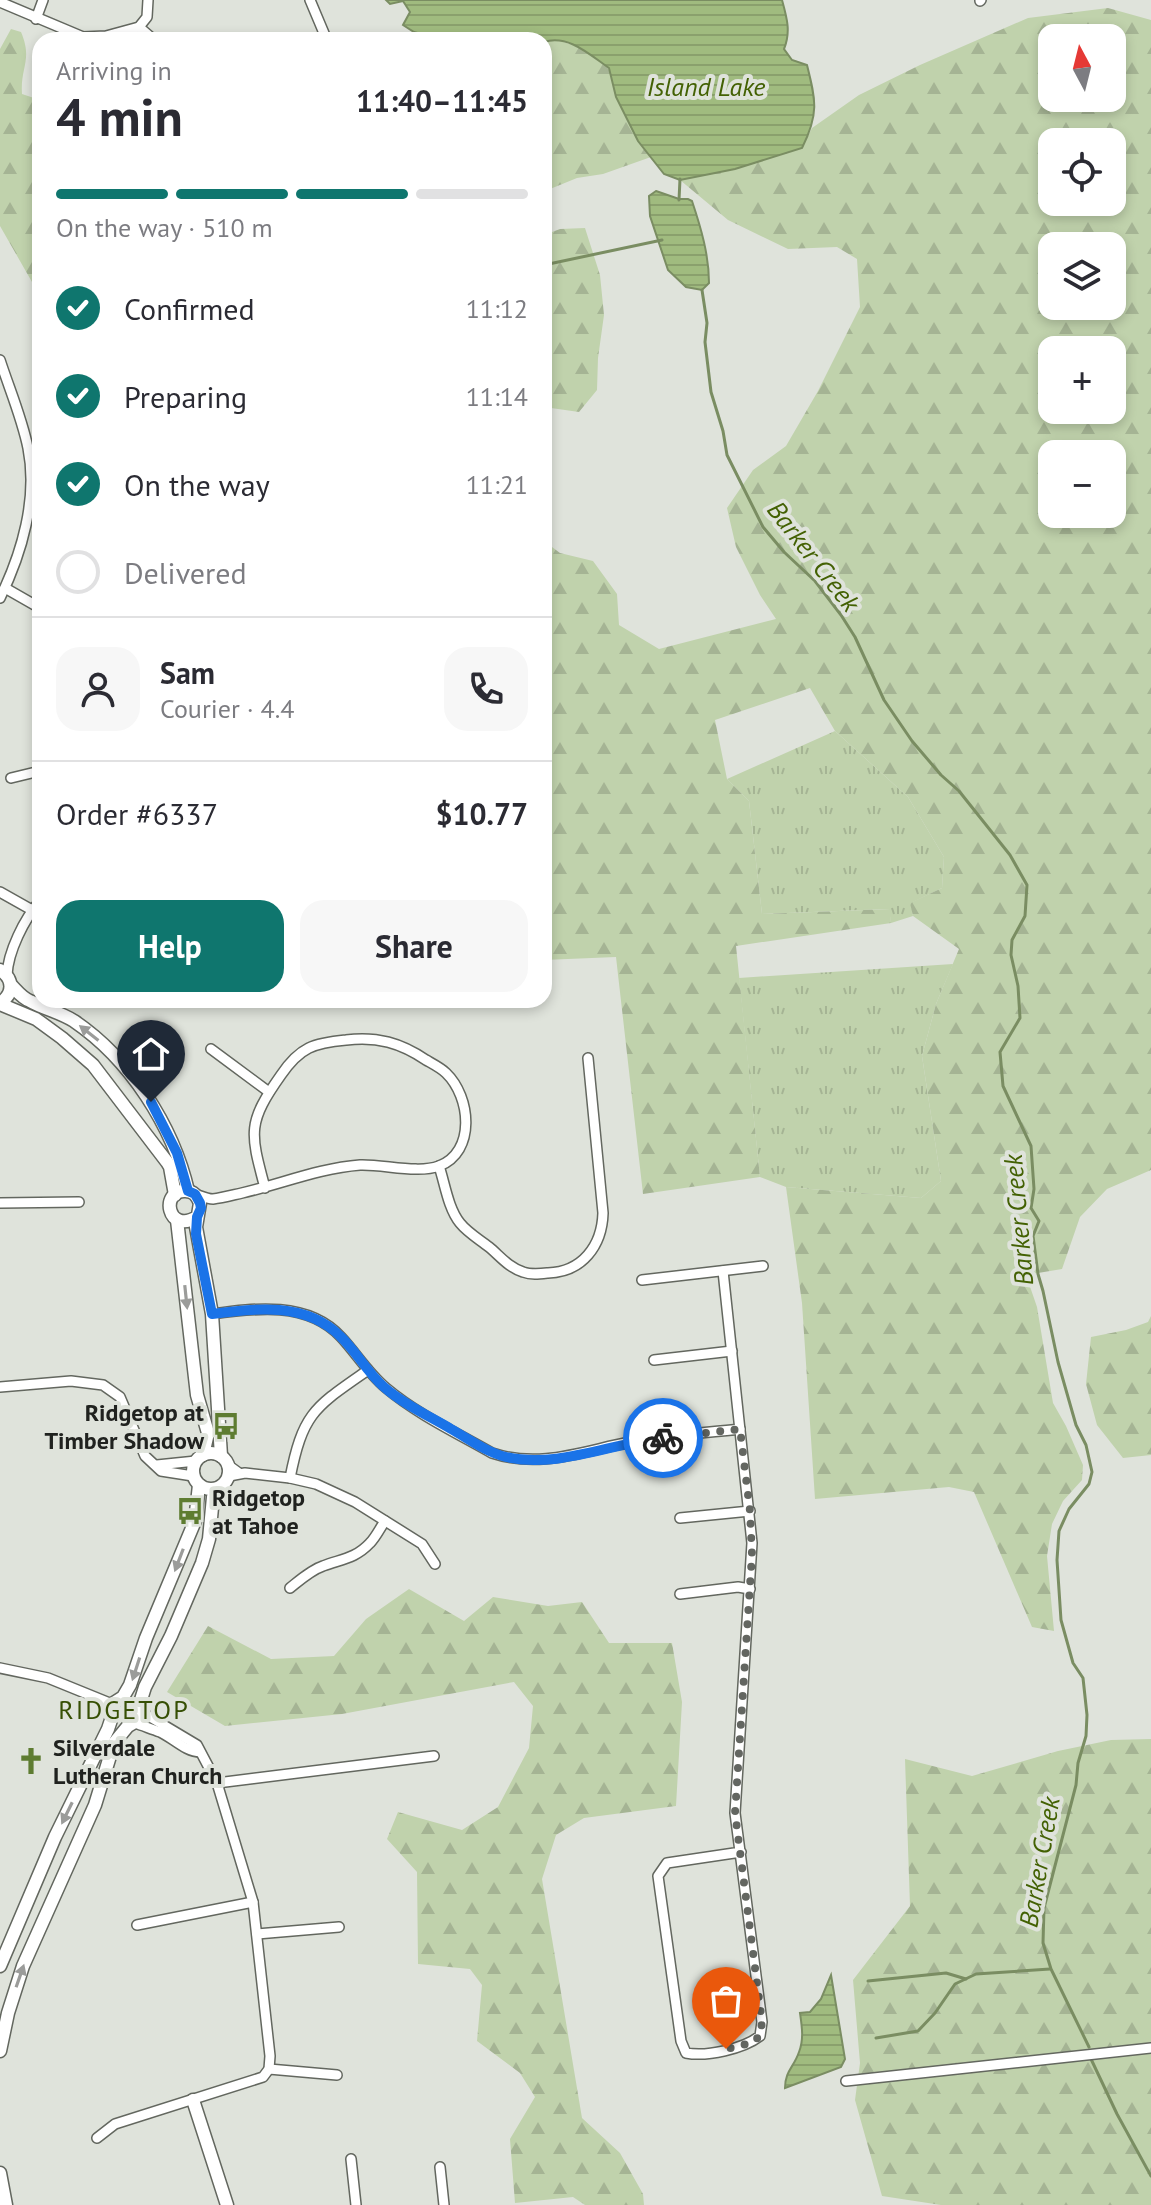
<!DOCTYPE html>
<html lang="en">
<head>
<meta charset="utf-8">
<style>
	:root { --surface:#fff; --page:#f7f7f7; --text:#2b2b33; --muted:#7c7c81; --line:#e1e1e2; --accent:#0f766e }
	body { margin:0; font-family:"PT Sans",sans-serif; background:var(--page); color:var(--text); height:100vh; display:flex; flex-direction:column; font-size:30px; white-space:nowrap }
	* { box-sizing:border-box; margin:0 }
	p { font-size:26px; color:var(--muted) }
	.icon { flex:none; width:44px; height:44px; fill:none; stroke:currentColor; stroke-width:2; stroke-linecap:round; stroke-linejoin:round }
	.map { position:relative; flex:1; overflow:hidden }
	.side { position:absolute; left:32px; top:32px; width:520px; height:976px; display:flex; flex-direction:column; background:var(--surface); border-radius:24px; box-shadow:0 4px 12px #0003 }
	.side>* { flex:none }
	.needle { width:52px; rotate:353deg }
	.controls { position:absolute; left:1038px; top:24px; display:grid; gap:16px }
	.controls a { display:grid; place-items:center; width:88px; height:88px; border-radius:16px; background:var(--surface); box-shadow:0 4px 12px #0003; font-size:40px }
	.pin { position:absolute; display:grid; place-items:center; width:68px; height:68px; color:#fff; margin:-82px -34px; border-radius:50% 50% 50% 0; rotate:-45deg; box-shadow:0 0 8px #0007 }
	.pin .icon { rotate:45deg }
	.courier { position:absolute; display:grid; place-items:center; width:80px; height:80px; margin:-40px; border:6px solid #1a73e8; border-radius:50%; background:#fff; color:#222; box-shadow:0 2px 10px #0007 }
	.headline em { font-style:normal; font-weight:700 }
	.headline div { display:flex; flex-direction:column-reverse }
	.headline { display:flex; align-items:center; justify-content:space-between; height:136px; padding:0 24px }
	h1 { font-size:52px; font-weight:700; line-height:60px }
	.bar { display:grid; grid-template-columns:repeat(4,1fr); gap:12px 8px; align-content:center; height:96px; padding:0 24px }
	.bar i { height:10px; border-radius:6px; background:var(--line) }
	.bar .active { background:var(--accent) }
	.bar p { grid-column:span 4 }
	.line { display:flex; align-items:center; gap:20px; padding:0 24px; border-top:2px solid var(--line) }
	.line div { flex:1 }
	.round { display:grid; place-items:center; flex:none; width:84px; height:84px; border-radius:24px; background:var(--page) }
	ol { padding:0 24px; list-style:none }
	li { display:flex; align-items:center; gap:24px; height:88px }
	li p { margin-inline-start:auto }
	li .icon { padding:8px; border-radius:50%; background:var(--accent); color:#fff; stroke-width:4 }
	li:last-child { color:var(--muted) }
	li i { width:44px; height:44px; border:4px solid var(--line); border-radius:50% }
	.cta { display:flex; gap:16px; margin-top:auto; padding:16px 24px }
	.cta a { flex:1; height:92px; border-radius:24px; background:var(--accent); color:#fff; font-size:32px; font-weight:700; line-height:92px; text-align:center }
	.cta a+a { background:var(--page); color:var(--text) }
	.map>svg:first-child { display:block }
	.grass { fill:url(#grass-tufts) }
	.forest { fill:url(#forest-firs); fill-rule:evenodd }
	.water { fill:url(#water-rules); stroke:#7a8d62; stroke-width:2 }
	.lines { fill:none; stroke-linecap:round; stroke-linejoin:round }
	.stream { stroke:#7a8d62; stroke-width:3 }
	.street-casing { stroke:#63675f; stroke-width:12 }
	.secondary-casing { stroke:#63675f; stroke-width:15 }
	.street { stroke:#fff; stroke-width:9 }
	.secondary { stroke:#fff; stroke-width:12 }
	.oneway { fill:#9b9c9a }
	.done { stroke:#636661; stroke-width:8; stroke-dasharray:0 14.4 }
	.route { stroke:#1a73e8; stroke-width:10 }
	.labels { text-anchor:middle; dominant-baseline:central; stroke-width:8; stroke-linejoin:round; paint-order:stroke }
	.poi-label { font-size:24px; font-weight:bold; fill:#20221f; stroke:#dfe3db; text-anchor:start }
	.water-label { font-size:26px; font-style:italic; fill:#436103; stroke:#dfe3db }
	.neighbourhood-label { font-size:26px; letter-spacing:2px; fill:#364f04; stroke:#dfe3db }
</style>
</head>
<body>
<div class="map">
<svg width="1151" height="2205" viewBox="0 0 1151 2205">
	<defs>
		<pattern id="grass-tufts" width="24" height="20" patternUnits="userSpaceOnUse" patternTransform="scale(2)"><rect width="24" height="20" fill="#c0d2ac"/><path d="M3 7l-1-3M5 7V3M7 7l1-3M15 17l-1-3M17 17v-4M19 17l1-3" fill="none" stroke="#a5b494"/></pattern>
		<pattern id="forest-firs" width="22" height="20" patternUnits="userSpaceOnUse" patternTransform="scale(2)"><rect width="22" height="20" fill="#c0d2ac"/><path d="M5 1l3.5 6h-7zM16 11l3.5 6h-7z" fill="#a5b494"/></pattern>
		<pattern id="water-rules" width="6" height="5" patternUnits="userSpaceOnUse" patternTransform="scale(2)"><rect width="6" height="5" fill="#a0bb7f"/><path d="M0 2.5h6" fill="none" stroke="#8aa06d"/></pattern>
	</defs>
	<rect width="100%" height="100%" fill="#dfe3db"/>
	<g class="grass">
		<polygon points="835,731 908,797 944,857 942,888 911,903 913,916 891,923 889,909 762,914 749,801 727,779"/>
		<polygon points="953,964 936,1004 922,1056 941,1181 921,1198 786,1187 760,1177 739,978"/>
	</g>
	<g class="forest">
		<path d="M 1108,8 L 1151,20 L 1151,1170 L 1107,1189 L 1080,1217 L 1062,1269 L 1026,1275 L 1037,1307 L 1053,1403 L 1066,1426 L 1083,1465 L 1082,1480 L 1063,1501 L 1052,1524 L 1047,1556 L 1054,1631 L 1032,1627 L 974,1492 L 949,1487 L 815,1499 L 802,1303 L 786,1187 L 921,1198 L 941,1181 L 922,1056 L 936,1004 L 959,949 L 913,916 L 910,903 L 942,888 L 944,857 L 908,797 L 835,731 L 810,688 L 715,720 L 727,779 L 749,801 L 762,914 L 890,909 L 891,923 L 736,946 L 760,1177 L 643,1194 L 616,957 L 544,960 L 544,541 L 560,553 L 593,561 L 617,594 L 619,625 L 659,649 L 776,619 L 760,595 L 736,547 L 727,508 L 753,470 L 786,446 L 818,391 L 860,307 L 857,259 L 837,247 L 788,249 L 728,220 L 680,180 L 735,169 L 802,148 L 812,128 L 859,95 L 920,65 L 1028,18 ZM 1052,38 L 1112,38 L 1112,98 L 1052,98 ZM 1052,142 L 1112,142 L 1112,202 L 1052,202 ZM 1052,246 L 1112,246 L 1112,306 L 1052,306 ZM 1052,350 L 1112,350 L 1112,410 L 1052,410 ZM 1052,454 L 1112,454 L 1112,514 L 1052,514 Z"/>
		<path d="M 11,29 L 21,32 C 33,60 20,67 22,94 L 40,100 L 40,296 L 0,226 L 0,49 Z"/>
		<path d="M 554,39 L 579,47 L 609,68 C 617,101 630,131 651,157 L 603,174 L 577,178 L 550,189 L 544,187 L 544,42 Z"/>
		<polygon points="585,228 600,275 604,315 598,358 597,390 579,412 544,407 544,235 560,229"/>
		<polygon points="1151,1316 1151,1455 1123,1458 1097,1425 1086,1384 1091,1337 1126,1330 1148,1322"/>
		<polygon points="409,1589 464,1621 493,1597 548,1606 582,1602 609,1643 672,1643 682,1702 676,1806 584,1818 556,1835 542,1879 582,2118 620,2153 643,2194 644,2205 585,2205 573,2197 515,2203 510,2139 535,2097 520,2073 477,2041 482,1985 470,1969 418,1964 417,1872 387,1839 398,1812 462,1830 498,1807 529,1748 533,1706 514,1682 342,1714 225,1726 167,1692 208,1626 271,1659 334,1656 366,1619"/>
		<polygon points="1151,1739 1151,2205 941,2205 882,2196 855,2100 860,2063 853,1980 910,1906 905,1759 972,1776 1058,1751 1111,1740"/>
	</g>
	<g class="water">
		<path d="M 386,0 L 782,0 C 787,18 791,32 784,49 L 792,60 L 807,65 C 816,101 819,114 802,148 L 735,169 L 680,180 L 664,174 L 638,141 L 616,97 L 609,68 C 590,55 568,34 544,42 L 544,40 L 433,40 L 432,37 L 414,32 L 403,25 L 410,12 L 403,1 L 390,4 Z"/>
		<path d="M 656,191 L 679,199 L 688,199 L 692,201 C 701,228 709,255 709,283 L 702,290 L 686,287 L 668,270 L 650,216 L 649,196 Z"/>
		<path d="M 831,1975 L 845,2059 L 841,2067 L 785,2088 C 785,2071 794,2067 799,2052 C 804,2039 802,2027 800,2013 L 810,2012 L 821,1999 Z"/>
	</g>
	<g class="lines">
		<g class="stream">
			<polyline points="679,200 680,179"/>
			<polyline points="544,265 662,240"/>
			<polyline points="702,290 707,323 705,342 711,392 723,431 727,455 763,527 784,552 815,581 841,615 855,637 884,700 912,741 941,775 959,791 1010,855 1027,885 1025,916 1012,940 1011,955 1018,986 1020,1018 1000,1052 1003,1086 1031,1146 1034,1189 1031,1208 1039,1221 1033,1236 1038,1274 1043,1291 1058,1362 1076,1425 1086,1445 1092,1472 1089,1484 1069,1509 1059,1531 1057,1560 1061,1620 1073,1663 1083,1678 1087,1715 1086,1736 1078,1763 1076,1785 1044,1908 1043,1943 1051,1969 1089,2047"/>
			<polyline points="868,1981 946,1973 966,1979"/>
			<polyline points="876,2038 918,2031 935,2013 955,1984 976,1974 1050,1969"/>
			<polyline points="1091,2059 1117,2114 1151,2176"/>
		</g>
		<g class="street-casing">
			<g id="street">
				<polyline points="310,0 326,38"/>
				<polyline points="980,1 981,0"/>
				<polyline points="0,2 83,37 106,36 139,27 147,17 148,0"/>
				<polyline points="36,19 43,0"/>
				<polyline points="139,27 154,40"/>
				<path d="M 0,360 C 9,388 22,418 28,448 C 38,498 22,553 0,598"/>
				<polyline points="5,588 40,608"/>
				<polyline points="11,778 40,771"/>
				<polyline points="0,892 32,910"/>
				<path d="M 7,975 C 8,952 24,919 40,901"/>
				<polyline points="211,1049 269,1092"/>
				<path d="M 439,1166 C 445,1184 448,1208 460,1223 C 468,1233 479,1239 489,1247 C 500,1256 508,1267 523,1272 C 531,1275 539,1274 548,1273 C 582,1272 602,1246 603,1213 L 588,1058"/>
				<path d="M 195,1194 C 201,1196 207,1199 213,1199 C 222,1198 233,1195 242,1193 C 281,1184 320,1168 360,1165 C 383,1164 418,1174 439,1166 C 476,1152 471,1097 446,1073 C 441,1068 433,1064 426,1060 C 401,1043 377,1036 346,1040 C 314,1043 300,1047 281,1075 C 247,1123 250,1132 265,1188"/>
				<polyline points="0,1203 79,1202"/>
				<path d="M 723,1271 L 752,1543 L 735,1813 L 762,2022 L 760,2036 C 743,2049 707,2057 686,2053 L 681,2041 L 658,1876 L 667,1863 L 741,1852"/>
				<polyline points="642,1280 763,1266"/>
				<path d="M 212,1314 C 255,1308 308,1301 341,1337 C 356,1353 368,1373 386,1388 C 417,1414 457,1433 492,1453 C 540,1469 583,1451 630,1442 C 666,1435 704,1433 740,1429"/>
				<polyline points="654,1360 732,1351"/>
				<polyline points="0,1387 71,1381 103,1385 120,1397 145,1456 161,1471 193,1476"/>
				<polyline points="157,1465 196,1461"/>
				<polyline points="228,1465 239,1473"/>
				<polyline points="229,1476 245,1473 290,1478 316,1484 355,1502 422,1544 435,1564"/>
				<path d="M 290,1478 C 303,1412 315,1407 368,1370"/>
				<polyline points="680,1518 750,1511"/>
				<path d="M 290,1588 C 300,1580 311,1570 323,1566 C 341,1559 355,1559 370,1543 C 376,1537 380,1528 385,1521"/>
				<polyline points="680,1594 738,1587 750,1589"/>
				<polyline points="0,1668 48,1678 112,1704"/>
				<path d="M 135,1723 C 143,1726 152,1729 160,1732 C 173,1738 186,1752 200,1752"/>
				<polyline points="217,1783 434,1756"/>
				<polyline points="137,1925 253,1902"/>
				<polyline points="257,1934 339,1927"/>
				<polyline points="269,2069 337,2075"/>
				<polyline points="846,2081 1151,2048"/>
				<polyline points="97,2138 115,2124 263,2077 269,2069 270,2056 253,1902 217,1783 197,1745 140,1711"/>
				<polyline points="351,2159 356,2205"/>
				<polyline points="440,2167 444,2205"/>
			</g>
		</g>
		<g class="secondary-casing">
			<g id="secondary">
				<path d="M 0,970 C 14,979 14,994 0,1003"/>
				<path d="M 11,985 C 17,991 22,998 30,1001 C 44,1009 60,1012 74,1021 C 130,1059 173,1126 188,1191"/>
				<polyline points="0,1004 36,1019 62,1038 93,1065 167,1162 170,1167 175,1195"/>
				<path d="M 197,1217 C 167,1235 160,1190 185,1191 C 194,1191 197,1196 200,1203 L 196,1227 L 212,1314 L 221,1456"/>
				<polyline points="177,1220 197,1395 208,1433 203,1455"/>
				<circle cx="211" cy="1471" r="18"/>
				<polyline points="0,1966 55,1837 108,1729 112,1717 112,1704 123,1697 130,1685 146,1638 195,1521 199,1485"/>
				<polyline points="0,2051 8,2013 23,1966 95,1805 114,1743 128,1726 138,1720 139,1706 145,1687 171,1636 202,1563 209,1539 213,1497 218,1488"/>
				<polyline points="193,2100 227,2205"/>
				<polyline points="0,2173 6,2205"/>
			</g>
		</g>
		<use href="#street" class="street"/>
		<use href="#secondary" class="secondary"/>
	</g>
	<defs><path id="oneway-solid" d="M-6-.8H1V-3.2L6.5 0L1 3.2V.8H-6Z" transform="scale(2)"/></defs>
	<g class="oneway">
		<use href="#oneway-solid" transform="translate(89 1033) rotate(-142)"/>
		<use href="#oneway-solid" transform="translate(186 1297) rotate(84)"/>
		<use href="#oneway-solid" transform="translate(179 1560) rotate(111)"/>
		<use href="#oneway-solid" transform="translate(136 1669) rotate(108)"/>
		<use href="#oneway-solid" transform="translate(67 1813) rotate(116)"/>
		<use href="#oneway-solid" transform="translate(20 1976) rotate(-71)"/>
	</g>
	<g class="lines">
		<polyline class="done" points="663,1438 740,1429 750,1511 752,1555 735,1813 762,2022 760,2036 751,2043 726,2049"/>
		<path class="route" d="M 151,1102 L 177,1153 L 188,1191 L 195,1194 L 200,1203 L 201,1208 L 197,1217 L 196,1234 L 212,1314 C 255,1308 306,1302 340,1336 C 356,1351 367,1372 384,1387 C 403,1404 429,1416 451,1429 C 469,1439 486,1452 506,1457 C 557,1469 612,1443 663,1438"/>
	</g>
	<defs>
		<g id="bus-bare" transform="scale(2.16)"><path d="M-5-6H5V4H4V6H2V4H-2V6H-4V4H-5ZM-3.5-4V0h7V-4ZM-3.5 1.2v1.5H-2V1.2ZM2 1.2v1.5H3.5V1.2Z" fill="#5e7c31" stroke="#dfe3db" stroke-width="2.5" paint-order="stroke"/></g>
		<g id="church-bare" transform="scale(2.16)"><path d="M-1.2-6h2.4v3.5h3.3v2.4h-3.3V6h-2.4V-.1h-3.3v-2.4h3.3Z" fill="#5e7c31" stroke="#dfe3db" stroke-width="2.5" paint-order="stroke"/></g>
	</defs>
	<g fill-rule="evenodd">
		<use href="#bus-bare" x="226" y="1426"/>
		<use href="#bus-bare" x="190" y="1511"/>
		<use href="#church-bare" x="31" y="1761"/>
	</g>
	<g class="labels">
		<g class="poi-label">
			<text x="204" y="1412" text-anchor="end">Ridgetop at<tspan x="204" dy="28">Timber Shadow</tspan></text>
			<text x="212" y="1497">Ridgetop<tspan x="212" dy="28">at Tahoe</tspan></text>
			<text x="53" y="1747">Silverdale<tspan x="53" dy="28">Lutheran Church</tspan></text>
		</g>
		<g class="water-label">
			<text x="706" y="86">Island Lake</text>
			<text transform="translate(814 556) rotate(52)">Barker Creek</text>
			<text transform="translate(1018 1220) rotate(-95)">Barker Creek</text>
			<text transform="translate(1039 1862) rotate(-80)">Barker Creek</text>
		</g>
		<g class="neighbourhood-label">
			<text x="124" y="1709">RIDGETOP</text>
		</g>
	</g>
</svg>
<div class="controls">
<a><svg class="needle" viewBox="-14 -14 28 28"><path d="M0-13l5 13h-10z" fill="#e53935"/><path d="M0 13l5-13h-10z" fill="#7c7c81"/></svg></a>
<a><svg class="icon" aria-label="locate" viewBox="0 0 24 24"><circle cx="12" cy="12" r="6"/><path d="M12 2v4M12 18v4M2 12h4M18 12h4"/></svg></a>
<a><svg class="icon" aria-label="layers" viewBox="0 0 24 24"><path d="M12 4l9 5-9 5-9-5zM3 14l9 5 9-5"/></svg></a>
<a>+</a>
<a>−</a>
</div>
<div class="pin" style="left:726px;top:2049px;background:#ea580c"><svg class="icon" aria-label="bag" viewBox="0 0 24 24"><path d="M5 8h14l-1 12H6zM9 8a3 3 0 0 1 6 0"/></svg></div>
<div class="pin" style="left:151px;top:1102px;background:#1f2937"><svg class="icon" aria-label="home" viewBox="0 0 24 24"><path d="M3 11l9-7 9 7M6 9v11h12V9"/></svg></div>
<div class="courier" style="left:663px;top:1438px"><svg class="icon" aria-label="bike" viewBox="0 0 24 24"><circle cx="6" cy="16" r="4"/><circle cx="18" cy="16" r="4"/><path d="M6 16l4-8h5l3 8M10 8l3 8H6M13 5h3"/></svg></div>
<section class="side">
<div class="headline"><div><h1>4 min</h1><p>Arriving in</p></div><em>11:40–11:45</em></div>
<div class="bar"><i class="active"></i><i class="active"></i><i class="active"></i><i></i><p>On the way · 510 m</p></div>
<ol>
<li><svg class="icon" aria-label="check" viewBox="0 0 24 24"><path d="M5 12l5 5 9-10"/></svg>Confirmed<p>11:12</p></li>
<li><svg class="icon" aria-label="check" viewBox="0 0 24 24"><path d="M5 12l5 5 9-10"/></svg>Preparing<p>11:14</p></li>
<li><svg class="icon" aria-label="check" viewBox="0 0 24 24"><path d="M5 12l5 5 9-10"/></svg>On the way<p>11:21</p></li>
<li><i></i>Delivered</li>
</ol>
<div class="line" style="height:144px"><a class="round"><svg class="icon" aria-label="person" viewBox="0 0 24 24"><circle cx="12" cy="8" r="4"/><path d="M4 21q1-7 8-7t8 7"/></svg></a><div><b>Sam</b><p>Courier · 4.4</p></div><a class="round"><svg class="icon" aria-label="phone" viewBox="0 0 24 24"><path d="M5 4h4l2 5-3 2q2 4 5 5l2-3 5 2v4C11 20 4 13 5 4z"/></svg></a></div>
<div class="line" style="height:104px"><div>Order #6337</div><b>$10.77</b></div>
<div class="cta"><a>Help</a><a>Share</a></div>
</section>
</div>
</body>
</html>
